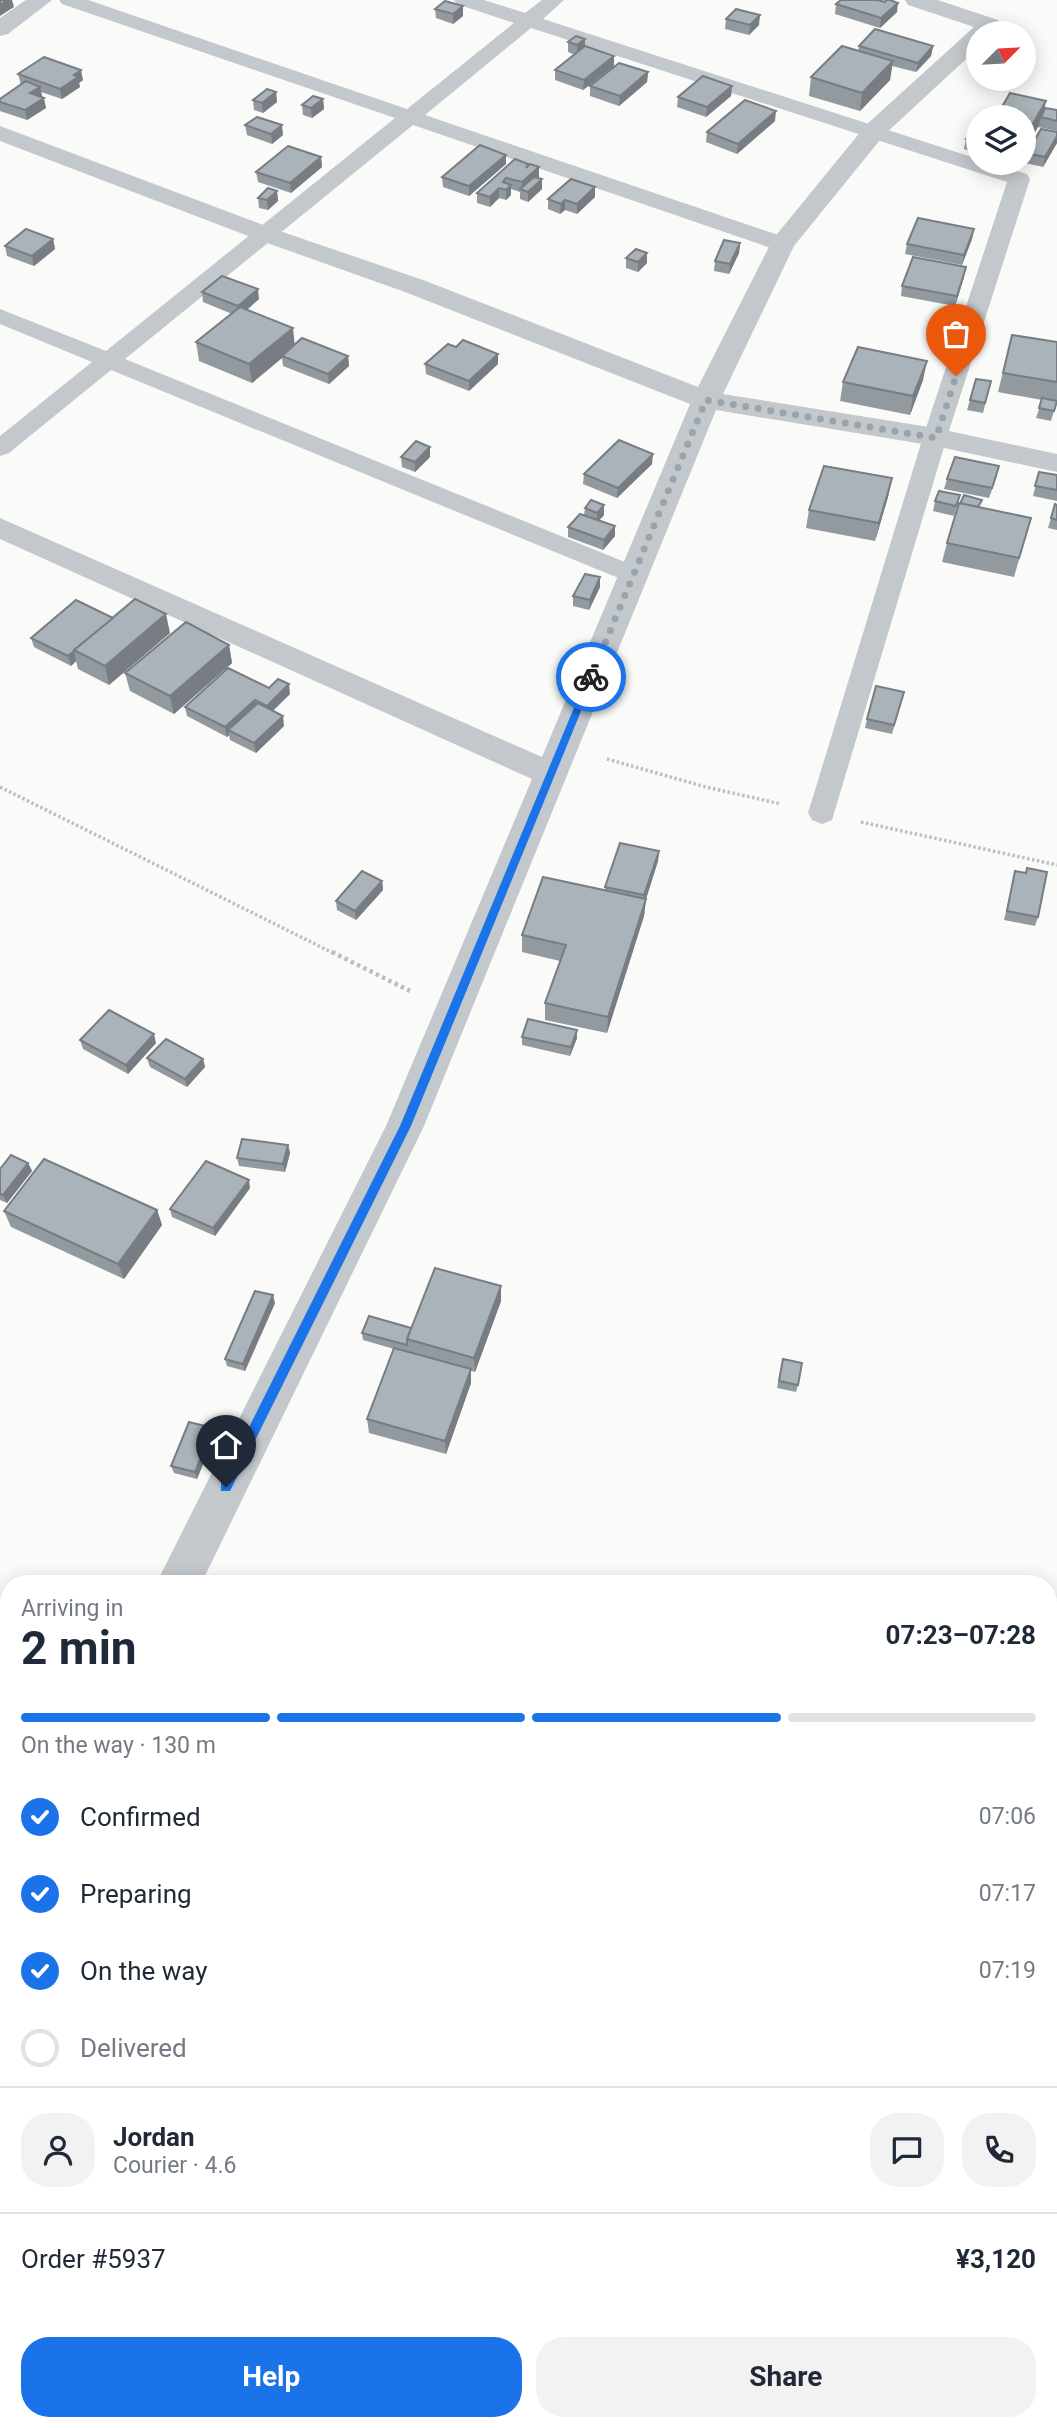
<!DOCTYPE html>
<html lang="en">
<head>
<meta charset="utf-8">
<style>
	:root { --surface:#fff; --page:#f2f2f3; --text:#1f2937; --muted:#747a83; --line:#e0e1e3; --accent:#1a73e8 }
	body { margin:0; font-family:Roboto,sans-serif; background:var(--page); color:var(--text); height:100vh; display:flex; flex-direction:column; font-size:26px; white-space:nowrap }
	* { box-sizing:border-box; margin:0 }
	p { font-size:23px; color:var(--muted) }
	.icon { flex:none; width:38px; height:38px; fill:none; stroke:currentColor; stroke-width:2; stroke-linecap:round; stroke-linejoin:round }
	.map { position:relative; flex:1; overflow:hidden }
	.details { position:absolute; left:0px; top:1575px; width:1057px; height:856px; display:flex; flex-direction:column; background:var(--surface); border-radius:28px 28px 0 0; box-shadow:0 4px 18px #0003 }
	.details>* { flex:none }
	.needle { width:46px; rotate:66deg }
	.tools { position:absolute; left:966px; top:21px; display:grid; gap:14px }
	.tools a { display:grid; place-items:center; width:70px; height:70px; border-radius:50%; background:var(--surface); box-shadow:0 4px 18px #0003; font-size:35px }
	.pin { position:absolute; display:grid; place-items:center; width:60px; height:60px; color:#fff; margin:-72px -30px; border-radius:50% 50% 50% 0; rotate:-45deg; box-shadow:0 0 7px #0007 }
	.pin .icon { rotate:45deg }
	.courier { position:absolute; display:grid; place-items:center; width:70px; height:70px; margin:-35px; border:5px solid #1a73e8; border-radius:50%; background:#fff; color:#222; box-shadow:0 2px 9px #0007 }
	.overview em { font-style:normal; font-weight:700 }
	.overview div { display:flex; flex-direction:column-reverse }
	.overview { display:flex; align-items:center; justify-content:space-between; height:119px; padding:0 21px }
	h1 { font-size:46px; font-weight:700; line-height:52px }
	.bar { display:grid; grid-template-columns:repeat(4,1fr); gap:10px 7px; align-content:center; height:84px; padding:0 21px }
	.bar i { height:9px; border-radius:5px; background:var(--line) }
	.bar .on { background:var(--accent) }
	.bar p { grid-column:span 4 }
	.line { display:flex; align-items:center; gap:18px; padding:0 21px; border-top:2px solid var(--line) }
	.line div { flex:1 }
	.round { display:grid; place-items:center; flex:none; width:74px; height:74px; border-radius:28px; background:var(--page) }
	ol { padding:0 21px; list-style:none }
	li { display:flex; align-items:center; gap:21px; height:77px }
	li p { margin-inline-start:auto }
	li .icon { padding:7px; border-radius:50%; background:var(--accent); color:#fff; stroke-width:4 }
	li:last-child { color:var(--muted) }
	li i { width:38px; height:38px; border:4px solid var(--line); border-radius:50% }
	.button { display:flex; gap:14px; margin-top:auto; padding:14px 21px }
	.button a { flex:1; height:80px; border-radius:28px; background:var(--accent); color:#fff; font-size:28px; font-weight:700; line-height:80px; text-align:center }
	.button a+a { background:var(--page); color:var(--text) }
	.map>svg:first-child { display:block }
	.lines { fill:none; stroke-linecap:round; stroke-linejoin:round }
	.path-far1 { stroke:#bbbfc2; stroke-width:3.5; stroke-dasharray:2.5 2.5; stroke-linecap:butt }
	.path { stroke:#bbbfc2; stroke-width:4.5; stroke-dasharray:3.5 3.5; stroke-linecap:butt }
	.service { fill:#c3c8cc; fill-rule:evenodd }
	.minor { fill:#c3c8cc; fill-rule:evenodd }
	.wall { fill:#929a9f }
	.shaded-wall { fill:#777d82 }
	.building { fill:#aab3b9; stroke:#777d82; stroke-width:2 }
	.route { fill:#1a73e8 }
	.done { stroke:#99a4ac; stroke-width:7; stroke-dasharray:0 12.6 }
</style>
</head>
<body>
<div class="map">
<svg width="1057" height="2430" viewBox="0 0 1057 2430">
	<rect width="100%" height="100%" fill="#fafaf8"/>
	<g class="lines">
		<g class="path-far1">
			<polyline points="607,759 706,787 781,804"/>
			<polyline points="0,787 335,954"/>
			<polyline points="861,822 1057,865"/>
		</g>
		<polyline class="path" points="332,952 410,991"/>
		<polygon class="service" points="59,0 88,0 407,109 514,23 457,4 454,0 484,0 525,13 542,0 564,0 543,19 978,159 978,163 990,163 1027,174 1030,179 947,437 832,820 822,824 812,820 808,813 923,437 1007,182 531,28 425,115 790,239 793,244 790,249 774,249 413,125 125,359 642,569 646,575 642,581 633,584 111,370 9,453 0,456 0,436 92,362 0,324 0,309 106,351 395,118 62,4"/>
		<g class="minor">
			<polygon points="26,0 52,0 8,34 0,36 0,18"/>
			<polygon points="905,0 938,0 998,20 1001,25 994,33 978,33 978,48 884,135 794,246 723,394 935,428 1057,454 1057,472 935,446 716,410 424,1126 201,1584 156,1584 386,1126 532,779 0,539 0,518 542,757 690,404 405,292 256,239 0,141 0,126 274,229 423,280 698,387 773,239 866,125 974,27 908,5"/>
			<polygon points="9,1900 9,1961 0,1965 0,1904"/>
			<polygon points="0,2228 9,2232 9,2286 0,2282"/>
			<polygon points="234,2422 297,2422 300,2430 237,2430"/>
		</g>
	</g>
	<g class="wall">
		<polygon points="836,4 897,12 880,28 835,14"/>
		<polygon points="463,6 463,16 453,24 436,18 435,9"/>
		<polygon points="726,19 759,25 749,35 725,29"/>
		<polygon points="585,39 585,46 614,56 614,66 583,90 555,80 555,70 575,55 568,52 568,42"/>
		<polygon points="859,46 933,46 931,56 916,72 892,66 890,80 860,111 809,96 811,77 858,51"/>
		<polygon points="648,72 647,82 619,106 590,96 590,86"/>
		<polygon points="18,74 83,80 79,83 80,87 62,99 41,92 46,108 27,120 0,111 0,99 21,85"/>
		<polygon points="732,86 731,96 706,117 677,107 678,97"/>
		<polygon points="276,92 277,102 263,113 254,110 253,100"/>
		<polygon points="323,99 324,109 312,118 303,115 302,105"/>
		<polygon points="1044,110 1057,110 1057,131 1038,127 1039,125 1024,151 1024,117"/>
		<polygon points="775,121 737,154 706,142 707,132"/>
		<polygon points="245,125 283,135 272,144 247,135"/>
		<polygon points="978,126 978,151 977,153 964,149 966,139"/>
		<polygon points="1057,143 1043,167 1025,163 1027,153"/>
		<polygon points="321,157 322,167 291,193 258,182 256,172"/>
		<polygon points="506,164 469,196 443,187 442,177"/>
		<polygon points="528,166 539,177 538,178 542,189 528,202 520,199 520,192 511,189 511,195 506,200 499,198 490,207 477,203 477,193"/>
		<polygon points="595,187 595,197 577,214 565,210 560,214 548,209 548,199"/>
		<polygon points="277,191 278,201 268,210 259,208 258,198"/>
		<polygon points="974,229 972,239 962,265 905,254 907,244"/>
		<polygon points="53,239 55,249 34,266 7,256 5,246"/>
		<polygon points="740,243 739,253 729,274 714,271 715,261"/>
		<polygon points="626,258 647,263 638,272 626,268"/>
		<polygon points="964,277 955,306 901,296 902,286"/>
		<polygon points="202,292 259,299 247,310 295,345 348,356 349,366 329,384 283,366 282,358 252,383 199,361 196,342 232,314 203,302"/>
		<polygon points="1012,335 1057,342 1057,401 1051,421 1036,418 1042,400 998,392"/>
		<polygon points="456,347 498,354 498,364 469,391 426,374 425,364"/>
		<polygon points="923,380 910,415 840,401 843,382"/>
		<polygon points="991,381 983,413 967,410 970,400"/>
		<polygon points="401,457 430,457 415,472 402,467"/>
		<polygon points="652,464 617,498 583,484 584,474"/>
		<polygon points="1039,472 1057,475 1057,501 1033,496"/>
		<polygon points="997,476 989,498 944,489 947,479"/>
		<polygon points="892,478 888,497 875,541 806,528 809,510"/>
		<polygon points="960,495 954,516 933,511 935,501"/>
		<polygon points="1055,504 1057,505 1057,530 1048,528"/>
		<polygon points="604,505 604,515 599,520 615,526 615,536 603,550 568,537 568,527 584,515 585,508"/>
		<polygon points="980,508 1031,518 1014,577 942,562 947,543"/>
		<polygon points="600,587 589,610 573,606 573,596"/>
		<polygon points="113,618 170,633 109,685 78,669 76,661 71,666 34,647 31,638"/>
		<polygon points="229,645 232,663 174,714 130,691 125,673"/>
		<polygon points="269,688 290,694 273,711 284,726 256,753 230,740 229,735 227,737 187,716 185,707"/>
		<polygon points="904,692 892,734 865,728 867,719"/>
		<polygon points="659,851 658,861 646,899 644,916 607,1033 545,1020 545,1003 560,961 522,952 522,935 605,890 605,887"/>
		<polygon points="1015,871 1038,917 1035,926 1004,920"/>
		<polygon points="382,881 383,890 356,920 337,910 336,901"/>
		<polygon points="577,1030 577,1038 570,1056 522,1045 522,1037"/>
		<polygon points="80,1040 156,1043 128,1074 83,1049"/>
		<polygon points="147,1058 203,1059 205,1067 187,1087 150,1067"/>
		<polygon points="288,1145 290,1153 285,1172 239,1166 237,1158"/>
		<polygon points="28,1163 32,1171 7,1203 0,1200 0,1169"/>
		<polygon points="250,1188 215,1236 172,1217 170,1209"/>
		<polygon points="157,1210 162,1225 124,1279 11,1227 4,1211"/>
		<polygon points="501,1301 475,1372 471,1371 471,1383 446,1454 369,1433 367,1419 394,1349 363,1340 362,1333 411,1328"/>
		<polygon points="275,1303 245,1371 227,1366 225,1359"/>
		<polygon points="781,1367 798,1385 796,1392 777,1388"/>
		<polygon points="215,1435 197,1479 174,1473 171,1466"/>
		<polygon points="821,2422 856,2422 853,2430 818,2430"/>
	</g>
	<g class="shaded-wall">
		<polygon points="7,0 12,0 14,7 0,16 0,5"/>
		<polygon points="898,3 897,12 880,28 881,18"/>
		<polygon points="463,6 463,16 453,24 453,14"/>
		<polygon points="760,15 759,25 749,35 750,25"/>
		<polygon points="585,39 585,49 577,55 577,45"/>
		<polygon points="933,46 931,56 916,72 918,63"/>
		<polygon points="614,56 614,66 583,90 584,80"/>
		<polygon points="893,61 890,80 860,111 862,93"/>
		<polygon points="81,70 83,80 79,83 80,87 62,99 60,89 74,75"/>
		<polygon points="648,72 647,82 619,106 620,96"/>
		<polygon points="732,86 731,96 706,117 707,107"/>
		<polygon points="40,87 42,96 30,93"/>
		<polygon points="276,92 277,102 263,113 262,103"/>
		<polygon points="44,98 46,108 27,120 25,110"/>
		<polygon points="323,99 324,109 312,118 311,108"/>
		<polygon points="1046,101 1043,118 1041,117 1039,125 1024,151 1024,139"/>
		<polygon points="776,111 775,121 737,154 738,144"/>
		<polygon points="282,125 283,135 272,144 271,134"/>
		<polygon points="1057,136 1057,143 1043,167 1045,157"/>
		<polygon points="506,155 506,164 469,196 469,186"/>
		<polygon points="321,157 322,167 291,193 290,183"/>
		<polygon points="539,167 539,177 524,191 522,190 522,182"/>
		<polygon points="542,179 542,189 528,202 528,192"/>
		<polygon points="511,185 511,195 506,200 506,190"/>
		<polygon points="595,187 595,197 577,214 577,204"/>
		<polygon points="499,188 499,198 490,207 490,197"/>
		<polygon points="277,191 278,201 268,210 267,200"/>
		<polygon points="565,200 565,210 560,214 561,204"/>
		<polygon points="974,229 972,239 962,265 964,255"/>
		<polygon points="53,239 55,249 34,266 32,256"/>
		<polygon points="740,243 739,253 729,274 730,264"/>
		<polygon points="647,253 647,263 638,272 638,262"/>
		<polygon points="966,267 964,277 955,306 957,296"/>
		<polygon points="258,289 259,299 239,316 238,306"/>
		<polygon points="293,328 295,347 282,356 282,358 252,383 249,364"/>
		<polygon points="498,354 498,364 469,391 469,381"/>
		<polygon points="348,356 349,366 329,384 328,374"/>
		<polygon points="927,361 923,380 910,415 913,396"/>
		<polygon points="430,447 430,457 415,472 415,462"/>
		<polygon points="653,454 652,464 617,498 618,488"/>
		<polygon points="892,478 888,497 875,541 879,523"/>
		<polygon points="604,505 604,515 597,523 597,513"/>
		<polygon points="615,526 615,536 603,550 604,540"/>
		<polygon points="600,577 600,587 589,610 590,600"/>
		<polygon points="166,614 170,633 109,685 105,666"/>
		<polygon points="229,645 232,663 174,714 170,696"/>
		<polygon points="74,651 76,661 71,666 68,656"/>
		<polygon points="289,684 290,694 268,715 267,706"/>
		<polygon points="255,700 257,709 228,730 229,735 227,737 225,727"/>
		<polygon points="283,716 284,726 256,753 254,743"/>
		<polygon points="659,851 658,861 644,905 644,895"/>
		<polygon points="382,881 383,890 356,920 355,911"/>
		<polygon points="646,899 644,916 607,1033 608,1017"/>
		<polygon points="577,1030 577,1038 570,1056 571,1047"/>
		<polygon points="154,1034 156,1043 128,1074 126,1065"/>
		<polygon points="203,1059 205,1067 187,1087 185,1079"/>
		<polygon points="288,1145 290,1153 285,1172 283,1164"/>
		<polygon points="28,1163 32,1171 7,1203 3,1195"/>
		<polygon points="249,1180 250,1188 215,1236 213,1228"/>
		<polygon points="157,1210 162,1225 124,1279 118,1264"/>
		<polygon points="501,1286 501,1301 475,1372 474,1358"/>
		<polygon points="273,1295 275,1303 245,1371 243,1364"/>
		<polygon points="471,1369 471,1383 446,1454 445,1441"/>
		<polygon points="213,1428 215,1435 197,1479 195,1472"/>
	</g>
	<g class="building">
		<polygon points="0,0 7,0 0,5"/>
		<polygon points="841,0 878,0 885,2 886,0 890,0 898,3 881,18 836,4"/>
		<polygon points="445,1 463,6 453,14 435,9"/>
		<polygon points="736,9 760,15 750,25 726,19"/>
		<polygon points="875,29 933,46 918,63 859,46"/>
		<polygon points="576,36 585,39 577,45 568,42"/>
		<polygon points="585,46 614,56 584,80 555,70"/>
		<polygon points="842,46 893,61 862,93 811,77"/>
		<polygon points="44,57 81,70 74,75 78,77 60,89 18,74"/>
		<polygon points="619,63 648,72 620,96 590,86"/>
		<polygon points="703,76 732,86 707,107 678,97"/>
		<polygon points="26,81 40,87 30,93 44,98 25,110 0,102 0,99"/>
		<polygon points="267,89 276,92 262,103 253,100"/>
		<polygon points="1010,93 1046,101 1024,139 1024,117 996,117"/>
		<polygon points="313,96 323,99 311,108 302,105"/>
		<polygon points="745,100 776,111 738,144 707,132"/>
		<polygon points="1045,108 1057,110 1057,121 1041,117"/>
		<polygon points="257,117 282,125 271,134 245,125"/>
		<polygon points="978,126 978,143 966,139"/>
		<polygon points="1041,129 1057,132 1057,136 1045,157 1027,153"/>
		<polygon points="480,145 506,155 469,186 442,177"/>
		<polygon points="288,146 321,157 290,183 256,172"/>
		<polygon points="515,159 528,164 526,168 530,164 539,167 522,182 506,178 503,182 511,185 506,190 499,188 490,197 477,193"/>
		<polygon points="534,177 542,179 528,192 520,189"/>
		<polygon points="571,179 595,187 577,204 565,200 561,204 548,199"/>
		<polygon points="268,188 277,191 267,200 258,198"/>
		<polygon points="918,218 974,229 964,255 907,244"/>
		<polygon points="26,229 53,239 32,256 5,246"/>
		<polygon points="724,240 740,243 730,264 715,261"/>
		<polygon points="636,249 647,253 638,262 626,258"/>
		<polygon points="913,257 966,267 957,296 902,286"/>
		<polygon points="222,276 258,289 238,306 202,292"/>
		<polygon points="240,307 293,328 249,364 196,342"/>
		<polygon points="1012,335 1057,342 1057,382 1003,373"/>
		<polygon points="302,338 348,356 328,374 282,356"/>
		<polygon points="463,340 498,354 469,381 425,364 448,344 456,347"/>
		<polygon points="858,347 927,361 913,396 843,382"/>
		<polygon points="976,379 991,381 985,403 970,400"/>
		<polygon points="1042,398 1057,401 1054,411 1039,408"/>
		<polygon points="619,440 653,454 618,488 584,474"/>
		<polygon points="416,441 430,447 415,462 401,457"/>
		<polygon points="955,457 999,466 992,488 947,479"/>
		<polygon points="824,466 892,478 879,523 809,510"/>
		<polygon points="1039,472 1057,475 1057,490 1035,486"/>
		<polygon points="939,491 960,495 956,506 935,501"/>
		<polygon points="964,495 982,500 978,507 960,504"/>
		<polygon points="591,500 604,505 597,513 585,508"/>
		<polygon points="959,503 1031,518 1019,558 947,543"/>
		<polygon points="1055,504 1057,505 1057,520 1051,518"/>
		<polygon points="580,514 615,526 604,540 568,527"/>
		<polygon points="585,574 600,577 590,600 573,596"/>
		<polygon points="135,599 166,614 105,666 74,650"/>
		<polygon points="76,600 113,618 74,650 74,651 68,656 31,638"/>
		<polygon points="186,622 229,645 170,696 125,673"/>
		<polygon points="228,668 269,688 278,679 289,684 267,706 255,700 225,727 185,707"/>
		<polygon points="876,686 904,692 894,725 867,719"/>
		<polygon points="258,703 283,716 254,743 228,730"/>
		<polygon points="620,843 659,851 644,895 605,887"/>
		<polygon points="1027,868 1047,872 1038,917 1007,911 1015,871 1026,873"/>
		<polygon points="362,871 382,881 355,911 336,901"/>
		<polygon points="543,877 646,899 608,1017 545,1003 566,945 522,935"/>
		<polygon points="109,1010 154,1034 126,1065 80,1040"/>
		<polygon points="528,1019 577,1030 571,1047 522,1037"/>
		<polygon points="166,1039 203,1059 185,1079 147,1058"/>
		<polygon points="242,1139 288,1145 283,1164 237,1158"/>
		<polygon points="11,1155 28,1163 3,1195 0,1194 0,1169"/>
		<polygon points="44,1159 157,1210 118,1264 4,1211"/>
		<polygon points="206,1161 249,1180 213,1228 170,1209"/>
		<polygon points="435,1268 501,1286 474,1358 407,1339"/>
		<polygon points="255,1291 273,1295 243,1364 225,1359"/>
		<polygon points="369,1316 411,1328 407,1339 407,1345 362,1333"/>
		<polygon points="394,1348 471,1369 445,1441 367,1419"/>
		<polygon points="783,1359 802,1363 798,1385 779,1381"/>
		<polygon points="189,1422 213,1428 195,1472 171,1466"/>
		<polygon points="824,2422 856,2422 853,2430 821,2430"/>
	</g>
	<polygon class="route" points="588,674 595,677 411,1126 230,1491 221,1491 221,1483 400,1126"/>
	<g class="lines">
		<polyline class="done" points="591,677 706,400 936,438 956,376"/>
	</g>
</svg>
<div class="tools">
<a><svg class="needle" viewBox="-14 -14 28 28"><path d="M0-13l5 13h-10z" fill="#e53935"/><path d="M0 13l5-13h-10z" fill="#747a83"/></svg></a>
<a><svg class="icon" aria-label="layers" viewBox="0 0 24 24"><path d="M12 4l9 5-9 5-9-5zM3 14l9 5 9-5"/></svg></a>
</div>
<div class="pin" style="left:956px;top:376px;background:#ea580c"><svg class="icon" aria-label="bag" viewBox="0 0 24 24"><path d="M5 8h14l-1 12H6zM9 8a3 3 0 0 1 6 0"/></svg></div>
<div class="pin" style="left:226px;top:1487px;background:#1f2937"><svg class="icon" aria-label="home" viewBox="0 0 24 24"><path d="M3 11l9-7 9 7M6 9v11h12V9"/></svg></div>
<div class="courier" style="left:591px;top:677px"><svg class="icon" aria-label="bike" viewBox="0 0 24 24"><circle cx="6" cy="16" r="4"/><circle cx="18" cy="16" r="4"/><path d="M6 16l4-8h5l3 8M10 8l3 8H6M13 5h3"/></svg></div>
<section class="details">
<div class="overview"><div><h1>2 min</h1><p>Arriving in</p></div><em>07:23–07:28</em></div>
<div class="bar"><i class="on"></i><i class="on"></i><i class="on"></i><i></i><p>On the way · 130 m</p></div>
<ol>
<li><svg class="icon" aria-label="check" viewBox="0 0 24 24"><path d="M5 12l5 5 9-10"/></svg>Confirmed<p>07:06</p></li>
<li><svg class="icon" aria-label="check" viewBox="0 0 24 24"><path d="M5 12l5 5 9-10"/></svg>Preparing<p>07:17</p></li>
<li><svg class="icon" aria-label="check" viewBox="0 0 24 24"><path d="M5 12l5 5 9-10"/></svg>On the way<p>07:19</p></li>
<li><i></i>Delivered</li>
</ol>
<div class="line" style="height:126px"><a class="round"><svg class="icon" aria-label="person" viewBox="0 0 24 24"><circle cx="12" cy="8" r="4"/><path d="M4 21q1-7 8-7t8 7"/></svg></a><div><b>Jordan</b><p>Courier · 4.6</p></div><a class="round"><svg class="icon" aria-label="chat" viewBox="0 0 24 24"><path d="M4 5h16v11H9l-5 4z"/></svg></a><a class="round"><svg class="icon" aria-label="phone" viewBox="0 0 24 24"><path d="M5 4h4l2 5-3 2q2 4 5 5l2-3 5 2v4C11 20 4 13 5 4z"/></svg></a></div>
<div class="line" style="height:91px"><div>Order #5937</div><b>¥3,120</b></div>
<div class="button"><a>Help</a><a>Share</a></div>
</section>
</div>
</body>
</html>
